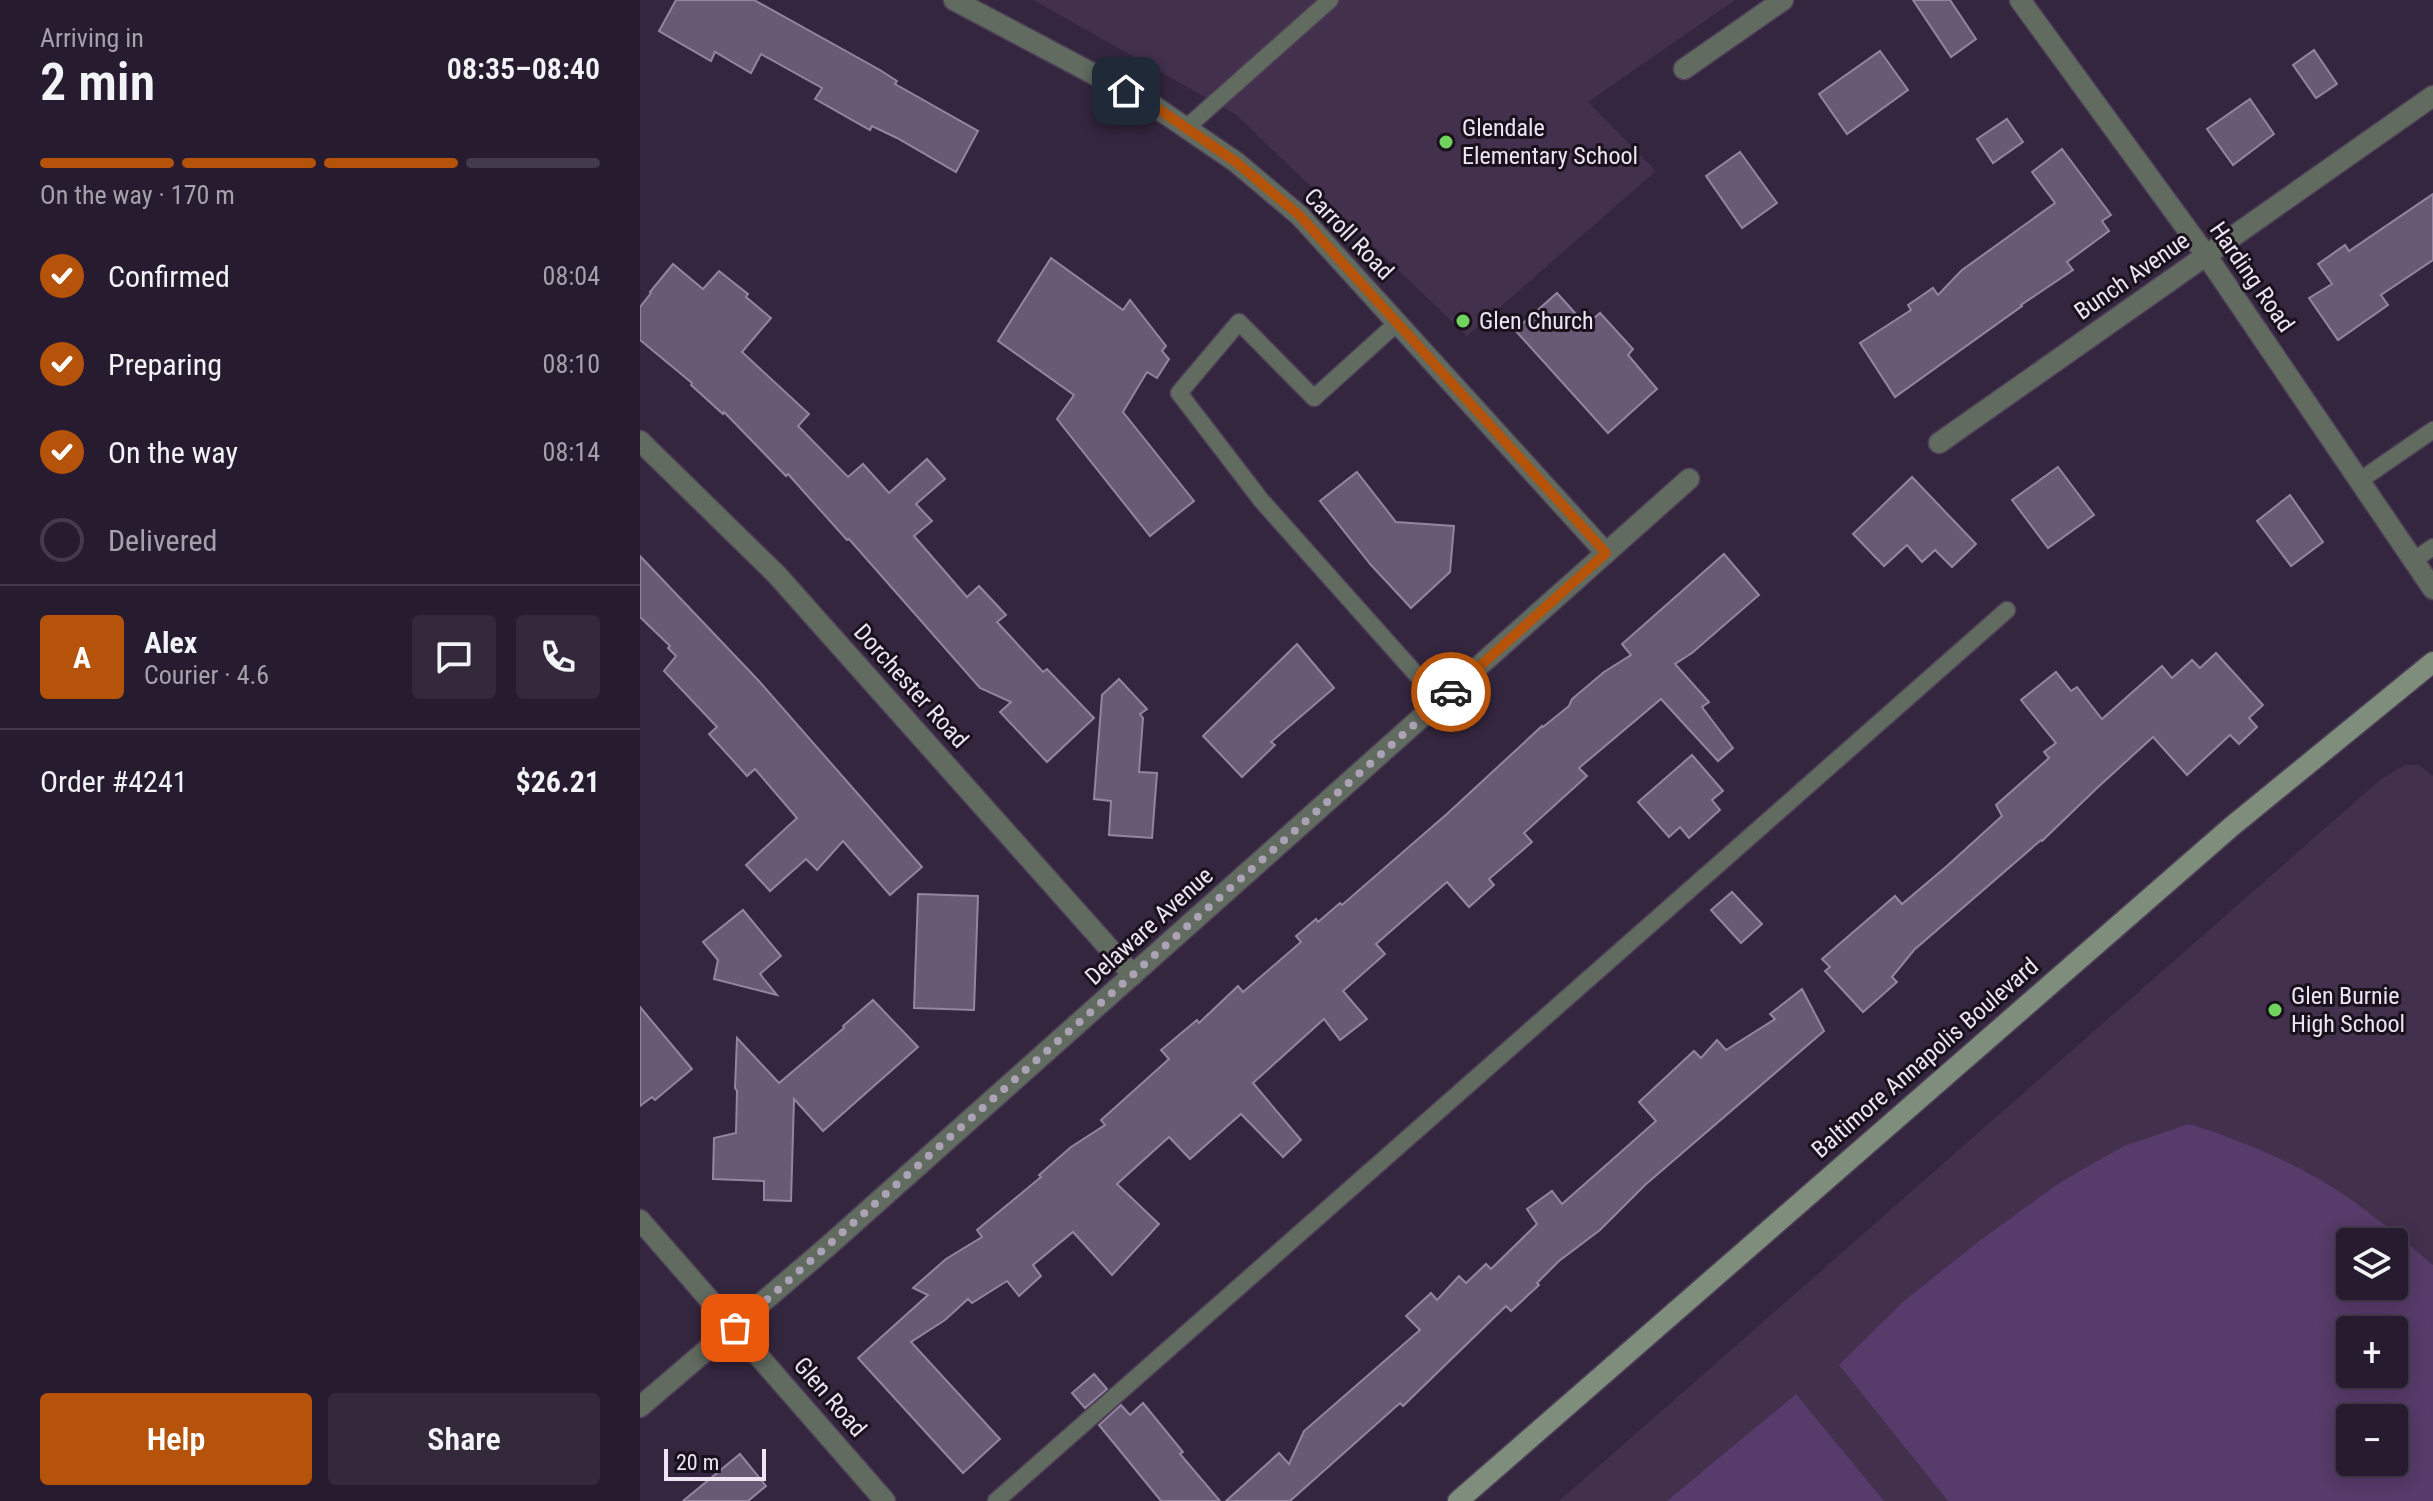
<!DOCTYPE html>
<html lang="en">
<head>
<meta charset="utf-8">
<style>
	:root { --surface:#271c2f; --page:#33293b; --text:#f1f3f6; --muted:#a4a1aa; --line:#433a4b; --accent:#b45309 }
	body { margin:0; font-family:"Roboto Condensed",sans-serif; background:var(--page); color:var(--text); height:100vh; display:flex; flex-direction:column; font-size:30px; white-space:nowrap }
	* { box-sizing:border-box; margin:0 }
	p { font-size:26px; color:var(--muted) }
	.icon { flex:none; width:44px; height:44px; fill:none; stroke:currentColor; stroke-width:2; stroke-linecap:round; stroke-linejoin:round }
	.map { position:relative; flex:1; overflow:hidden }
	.side { display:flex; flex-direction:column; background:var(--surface); width:640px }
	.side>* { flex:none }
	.fabs { position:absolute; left:1696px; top:1228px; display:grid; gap:16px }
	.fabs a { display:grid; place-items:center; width:72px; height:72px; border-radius:8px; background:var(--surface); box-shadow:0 4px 20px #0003,0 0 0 2px var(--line); font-size:40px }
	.scale { position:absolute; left:24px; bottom:20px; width:102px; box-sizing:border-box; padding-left:8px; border:4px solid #ede4f4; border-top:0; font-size:22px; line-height:28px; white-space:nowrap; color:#ede4f4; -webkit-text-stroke:6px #19121d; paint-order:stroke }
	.pin { position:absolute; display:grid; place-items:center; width:68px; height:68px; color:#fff; margin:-34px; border-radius:16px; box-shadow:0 4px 12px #0006 }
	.courier { position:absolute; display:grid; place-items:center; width:80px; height:80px; margin:-40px; border:6px solid #b45309; border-radius:50%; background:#fff; color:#222; box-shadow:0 2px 10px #0007 }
	.summary em { font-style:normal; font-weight:600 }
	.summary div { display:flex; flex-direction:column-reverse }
	.summary { display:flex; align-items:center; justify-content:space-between; height:136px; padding:0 40px }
	h1 { font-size:52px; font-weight:600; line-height:60px }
	.bar { display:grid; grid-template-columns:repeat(4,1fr); gap:12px 8px; align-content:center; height:96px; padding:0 40px }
	.bar i { height:10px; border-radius:6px; background:var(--line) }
	.bar .current { background:var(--accent) }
	.bar p { grid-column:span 4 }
	.line { display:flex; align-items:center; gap:20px; padding:0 40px; border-top:2px solid var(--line) }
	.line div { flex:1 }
	.round { display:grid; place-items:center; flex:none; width:84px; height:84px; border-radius:8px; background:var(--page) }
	ol { padding:0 40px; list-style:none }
	li { display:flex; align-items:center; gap:24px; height:88px }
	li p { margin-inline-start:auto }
	li .icon { padding:8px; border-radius:50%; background:var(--accent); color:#fff; stroke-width:4 }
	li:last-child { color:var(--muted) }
	li i { width:44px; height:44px; border:4px solid var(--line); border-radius:50% }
	.action { display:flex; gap:16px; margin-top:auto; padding:16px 40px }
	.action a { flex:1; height:92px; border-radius:8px; background:var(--accent); color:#fff; font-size:32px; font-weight:600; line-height:92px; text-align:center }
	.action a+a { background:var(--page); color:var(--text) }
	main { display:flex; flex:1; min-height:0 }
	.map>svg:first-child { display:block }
	.built { fill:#42304d; fill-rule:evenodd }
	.green { fill:#573b6a; fill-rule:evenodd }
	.building { fill:#685974; stroke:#9484a1; stroke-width:2 }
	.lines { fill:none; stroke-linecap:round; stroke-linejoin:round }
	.service-casing { stroke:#4e4158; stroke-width:19 }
	.minor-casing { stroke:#4e4158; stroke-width:23 }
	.secondary-casing { stroke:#4e4158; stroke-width:23 }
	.service { stroke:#626b60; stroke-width:16 }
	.minor { stroke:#626b60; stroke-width:20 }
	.secondary { stroke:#7f8e7c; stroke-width:20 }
	.done { stroke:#aca2b5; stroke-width:8; stroke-dasharray:0 14.4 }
	.route { stroke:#b45309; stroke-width:10 }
	.poi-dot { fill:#71d35e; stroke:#19121d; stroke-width:3 }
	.labels { text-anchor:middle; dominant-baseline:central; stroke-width:6; stroke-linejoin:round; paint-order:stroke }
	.poi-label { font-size:24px; fill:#ede4f4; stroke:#19121d; text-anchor:start }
	.street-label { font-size:24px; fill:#ede4f4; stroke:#19121d }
</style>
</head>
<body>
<main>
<section class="side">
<div class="summary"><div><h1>2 min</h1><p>Arriving in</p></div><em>08:35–08:40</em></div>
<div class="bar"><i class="current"></i><i class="current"></i><i class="current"></i><i></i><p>On the way · 170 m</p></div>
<ol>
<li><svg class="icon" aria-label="check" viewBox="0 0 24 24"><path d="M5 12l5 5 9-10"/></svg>Confirmed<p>08:04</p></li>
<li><svg class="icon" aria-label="check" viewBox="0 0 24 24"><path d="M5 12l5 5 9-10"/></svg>Preparing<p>08:10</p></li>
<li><svg class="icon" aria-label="check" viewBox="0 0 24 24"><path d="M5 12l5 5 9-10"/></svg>On the way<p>08:14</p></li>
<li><i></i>Delivered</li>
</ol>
<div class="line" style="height:144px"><b class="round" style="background:var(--accent);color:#fff">A</b><div><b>Alex</b><p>Courier · 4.6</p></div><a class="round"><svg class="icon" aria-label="chat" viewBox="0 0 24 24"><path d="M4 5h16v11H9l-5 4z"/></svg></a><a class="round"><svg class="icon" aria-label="phone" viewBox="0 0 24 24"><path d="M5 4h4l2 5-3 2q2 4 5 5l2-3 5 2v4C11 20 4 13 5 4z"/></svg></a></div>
<div class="line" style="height:104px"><div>Order #4241</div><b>$26.21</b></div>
<div class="action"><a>Help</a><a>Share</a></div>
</section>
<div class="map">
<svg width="1793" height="1501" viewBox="0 0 1793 1501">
	<rect width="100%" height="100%" fill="#34263f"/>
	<g class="built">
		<polygon points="393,0 1095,0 948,102 1016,171 827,336 595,114"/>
		<path d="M 1765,765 L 1779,765 L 1793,776 L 1793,1501 L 919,1501 L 1741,779 ZM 1710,1242 L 1754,1242 L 1754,1286 L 1710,1286 ZM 1710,1330 L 1754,1330 L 1754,1374 L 1710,1374 ZM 1710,1418 L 1754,1418 L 1754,1462 L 1710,1462 Z"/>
	</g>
	<g class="green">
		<path d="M 1549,1124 C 1604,1141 1658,1164 1706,1196 C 1736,1217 1764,1241 1793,1265 L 1793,1501 L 1308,1501 L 1199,1365 L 1264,1301 L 1338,1242 L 1419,1183 L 1484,1146 ZM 1710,1242 L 1754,1242 L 1754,1286 L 1710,1286 ZM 1710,1330 L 1754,1330 L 1754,1374 L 1710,1374 ZM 1710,1418 L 1754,1418 L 1754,1462 L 1710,1462 Z"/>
		<polygon points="1156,1394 1244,1501 1027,1501"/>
	</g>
	<g class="building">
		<polygon points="36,0 114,0 240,70 257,81 255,84 338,131 316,172 257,138 232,126 230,130 175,99 182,88 121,54 111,73 75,52 71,61 19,31"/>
		<polygon points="1273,0 1310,0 1336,39 1311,57"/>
		<polygon points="1674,50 1697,84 1676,98 1653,65"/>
		<polygon points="1240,51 1268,90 1207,134 1179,94"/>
		<polygon points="1610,99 1634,134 1593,165 1567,129"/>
		<polygon points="1367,119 1383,142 1353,163 1337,139"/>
		<polygon points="1422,149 1471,215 1462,221 1469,231 1427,262 1433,270 1381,305 1382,306 1255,397 1220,343 1271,310 1268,305 1293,288 1298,295 1322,270 1415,203 1392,172"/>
		<polygon points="1100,152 1137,203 1102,228 1066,176"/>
		<polygon points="1793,194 1793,260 1741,295 1748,305 1698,340 1669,298 1692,284 1678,264 1705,245 1709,251"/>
		<polygon points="411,258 483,310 490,300 526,346 522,351 529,359 517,378 507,372 483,412 554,501 510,536 417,419 434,395 358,341"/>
		<polygon points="33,264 63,289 79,271 108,294 106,297 131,318 102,352 169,414 158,426 208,477 223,464 249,493 287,459 305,479 276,504 292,521 274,536 327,597 339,586 366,615 357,622 403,672 407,669 454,718 407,762 360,712 371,702 340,688 209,539 207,540 148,474 146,476 84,412 83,414 51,385 52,383 0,340 0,307 11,293 10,292"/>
		<polygon points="917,293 946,325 960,313 993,349 988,355 1017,389 968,433 875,330"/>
		<polygon points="1418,467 1454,515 1408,548 1372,500"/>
		<polygon points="717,472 756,522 814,526 810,572 771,608 731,565 680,501"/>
		<polygon points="1272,477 1336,544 1312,567 1295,550 1282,562 1267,545 1244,566 1213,534"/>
		<polygon points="1650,495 1683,542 1651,566 1617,521"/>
		<polygon points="1084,554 1119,595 1052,653 1035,664 1069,702 1062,707 1093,748 1078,761 1021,699 939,768 947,776 884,833 892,842 849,879 854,885 829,907 807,882 736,944 745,954 703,991 727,1019 700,1040 684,1019 613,1083 661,1140 643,1157 601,1114 550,1159 529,1137 477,1184 519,1224 472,1275 433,1232 393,1265 401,1276 379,1296 367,1281 332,1303 328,1299 305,1320 271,1342 360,1439 323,1473 218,1358 288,1295 273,1288 306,1259 342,1237 337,1230 401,1177 399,1175 431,1147 465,1125 461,1120 529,1059 521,1050 557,1020 559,1023 598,986 603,992 661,942 656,936 676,919 678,922 700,903 702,905 808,813 902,726 903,727 929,706 932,699 964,672 991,655 982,644"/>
		<polygon points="0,556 118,680 282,867 250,895 203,841 177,870 166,859 130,891 106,865 157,818 115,769 107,776 69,734 77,727 24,671 36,656 28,648 30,646 0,617"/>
		<polygon points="657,644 694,688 631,742 635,745 602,777 563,736"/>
		<polygon points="1576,653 1623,705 1609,718 1617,727 1599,744 1590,735 1547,775 1513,737 1457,788 1402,841 1401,840 1274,950 1252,977 1257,982 1223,1012 1185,971 1190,967 1182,959 1255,896 1262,904 1307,866 1362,816 1356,805 1409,758 1404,752 1416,743 1381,700 1416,672 1431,691 1437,687 1462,719 1522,666 1532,678 1552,660 1560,668"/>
		<polygon points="479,679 507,709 500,714 503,718 499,772 517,773 512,838 469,835 471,801 454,799 462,695"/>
		<polygon points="1052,755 1083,791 1072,800 1080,810 1049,838 1040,827 1029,837 998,802"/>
		<polygon points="1092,892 1122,924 1101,943 1071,910"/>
		<polygon points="278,894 338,896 334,1010 274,1008"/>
		<polygon points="103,910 141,956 120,974 137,995 74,979 78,960 63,942"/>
		<polygon points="1162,989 1184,1031 1005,1185 960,1230 919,1261 897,1283 899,1285 871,1311 866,1306 763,1406 760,1403 650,1501 586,1501 639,1453 649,1464 664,1431 780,1330 766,1316 791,1293 797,1300 819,1276 826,1283 846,1264 851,1269 897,1224 887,1209 912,1191 922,1204 1016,1121 999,1102 1054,1051 1061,1058 1077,1040 1086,1050 1135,1019 1130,1014"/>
		<polygon points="233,1000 278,1047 183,1131 154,1099 151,1201 124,1200 124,1181 73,1179 74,1138 96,1133 97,1091 95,1088 97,1038 139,1083 204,1028 203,1026"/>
		<polygon points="0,1007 52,1069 15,1100 12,1097 0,1106"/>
		<polygon points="454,1374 467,1389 445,1408 432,1393"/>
		<polygon points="503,1403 543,1452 540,1454 580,1501 521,1501 459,1425 481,1405 490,1415"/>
		<polygon points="100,1454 126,1486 108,1501 43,1501"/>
	</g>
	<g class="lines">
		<g class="service-casing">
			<g id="service">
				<polyline points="546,128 690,0"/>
				<polyline points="757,323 674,398 599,322 539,393 621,500 800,701"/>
				<polyline points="1719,481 1793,430"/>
				<polyline points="1774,560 1793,547"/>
				<polyline points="356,1501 1367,610"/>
			</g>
		</g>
		<g class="minor-casing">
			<g id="minor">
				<polyline points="314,0 514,106 596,162 660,216 966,553"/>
				<polyline points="1380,0 1566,255 1793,589"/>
				<polyline points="1044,69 1143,0"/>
				<polyline points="0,441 137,575 493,975"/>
				<polyline points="1299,443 1793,96"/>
				<polyline points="0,1220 245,1501"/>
				<polyline points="0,1407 187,1247 1049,479"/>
			</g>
		</g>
		<g class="secondary-casing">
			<polyline id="secondary" points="818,1501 1591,827 1793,662"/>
		</g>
		<use href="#service" class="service"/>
		<use href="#minor" class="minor"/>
		<use href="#secondary" class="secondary"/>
	</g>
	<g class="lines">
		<polyline class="done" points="95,1328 811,692"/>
		<polyline class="route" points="486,91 514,106 596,162 660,216 966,553 811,692"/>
	</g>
	<g class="poi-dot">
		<circle cx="806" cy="142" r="8"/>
		<circle cx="823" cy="321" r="8"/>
		<circle cx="1635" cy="1010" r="8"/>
	</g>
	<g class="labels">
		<g class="poi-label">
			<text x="822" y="128">Glendale<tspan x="822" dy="28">Elementary School</tspan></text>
			<text x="839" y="321">Glen Church</text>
			<text x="1651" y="996">Glen Burnie<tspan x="1651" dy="28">High School</tspan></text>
		</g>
		<g class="street-label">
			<text transform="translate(709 234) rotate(46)">Carroll Road</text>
			<text transform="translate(1492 276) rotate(-35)">Bunch Avenue</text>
			<text transform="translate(1612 277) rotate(55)">Harding Road</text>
			<text transform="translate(271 686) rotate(48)">Dorchester Road</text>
			<text transform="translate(509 926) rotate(-42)">Delaware Avenue</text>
			<text transform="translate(1285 1058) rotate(-41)">Baltimore Annapolis Boulevard</text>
			<text transform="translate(190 1397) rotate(49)">Glen Road</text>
		</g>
	</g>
</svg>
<div class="fabs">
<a><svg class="icon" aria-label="layers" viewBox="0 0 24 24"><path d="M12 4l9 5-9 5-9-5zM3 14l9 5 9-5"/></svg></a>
<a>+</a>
<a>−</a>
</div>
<div class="scale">20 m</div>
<div class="pin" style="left:95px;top:1328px;background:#ea580c"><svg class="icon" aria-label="bag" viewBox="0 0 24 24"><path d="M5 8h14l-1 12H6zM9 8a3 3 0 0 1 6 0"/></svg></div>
<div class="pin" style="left:486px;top:91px;background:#1f2937"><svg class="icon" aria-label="home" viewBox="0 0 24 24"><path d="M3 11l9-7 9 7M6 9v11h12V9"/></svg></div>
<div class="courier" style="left:811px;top:692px"><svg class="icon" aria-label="car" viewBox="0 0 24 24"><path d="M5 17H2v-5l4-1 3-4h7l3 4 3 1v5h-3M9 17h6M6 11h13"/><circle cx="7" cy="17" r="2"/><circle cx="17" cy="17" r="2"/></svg></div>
</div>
</main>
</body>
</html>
